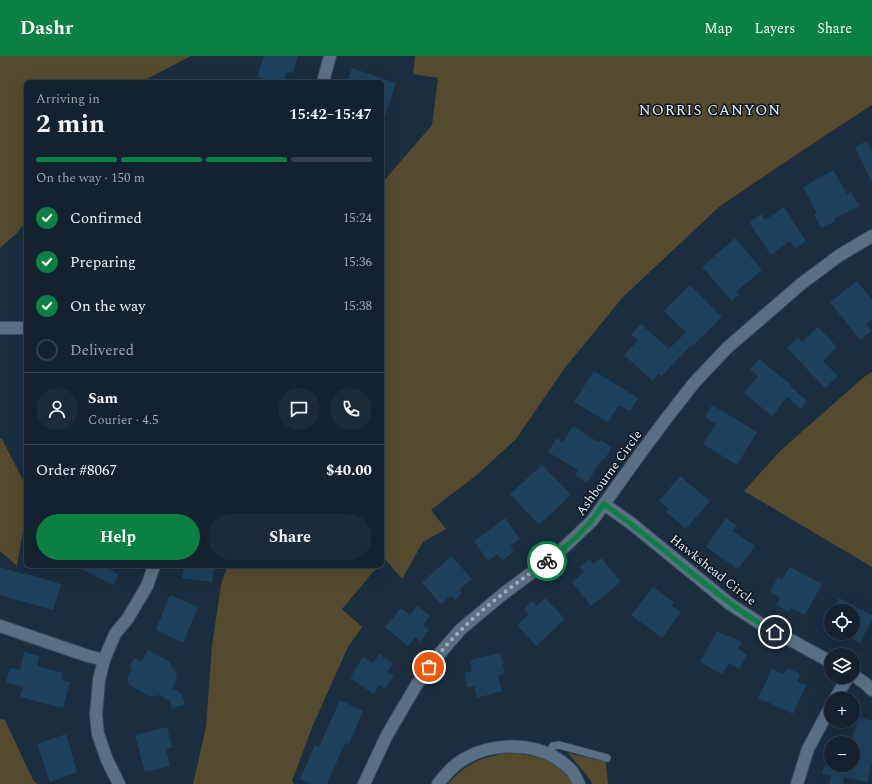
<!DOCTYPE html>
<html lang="en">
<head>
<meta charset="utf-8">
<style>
	:root { --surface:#142230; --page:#1d2a38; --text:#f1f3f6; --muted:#9da4ab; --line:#333f4c; --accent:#0b8043 }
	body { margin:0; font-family:Spectral,serif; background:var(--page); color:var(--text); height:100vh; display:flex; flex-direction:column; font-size:15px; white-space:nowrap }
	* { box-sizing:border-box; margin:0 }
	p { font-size:13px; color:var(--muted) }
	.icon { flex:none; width:22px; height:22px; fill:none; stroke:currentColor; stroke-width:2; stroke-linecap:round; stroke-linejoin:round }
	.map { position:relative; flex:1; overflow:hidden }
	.drawer { position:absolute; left:24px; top:24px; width:360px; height:488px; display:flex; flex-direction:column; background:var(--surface); border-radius:6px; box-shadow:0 4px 16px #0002,0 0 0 1px var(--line) }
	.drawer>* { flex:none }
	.controls { position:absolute; left:824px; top:548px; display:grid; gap:8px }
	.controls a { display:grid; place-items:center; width:36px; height:36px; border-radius:50%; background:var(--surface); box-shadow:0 4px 16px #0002,0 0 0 1px var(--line); font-size:20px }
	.pin { position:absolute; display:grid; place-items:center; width:34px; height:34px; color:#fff; margin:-17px; border:2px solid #fff; border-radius:50%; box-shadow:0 1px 4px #0007 }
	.courier { position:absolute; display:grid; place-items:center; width:40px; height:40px; margin:-20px; border:3px solid #0b8043; border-radius:50%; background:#fff; color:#222; box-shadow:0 1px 5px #0007 }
	.overview em { font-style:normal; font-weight:700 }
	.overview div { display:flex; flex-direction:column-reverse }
	.overview { display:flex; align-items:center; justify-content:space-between; height:68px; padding:0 12px }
	h1 { font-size:26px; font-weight:700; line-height:30px }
	.bar { display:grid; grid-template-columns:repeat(4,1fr); gap:6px 4px; align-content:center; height:48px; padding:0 12px }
	.bar i { height:5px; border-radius:3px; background:var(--line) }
	.bar .on { background:var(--accent) }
	.bar p { grid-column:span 4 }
	.line { display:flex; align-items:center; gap:10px; padding:0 12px; border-top:1px solid var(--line) }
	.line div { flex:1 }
	.round { display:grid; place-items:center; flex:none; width:42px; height:42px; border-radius:21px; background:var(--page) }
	ol { padding:0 12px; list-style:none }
	li { display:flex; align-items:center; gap:12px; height:44px }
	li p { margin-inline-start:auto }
	li .icon { padding:4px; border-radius:50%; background:var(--accent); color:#fff; stroke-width:4 }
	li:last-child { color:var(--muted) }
	li i { width:22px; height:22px; border:2px solid var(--line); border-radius:50% }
	.cta { display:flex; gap:8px; margin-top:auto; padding:8px 12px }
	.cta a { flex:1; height:46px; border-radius:24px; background:var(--accent); color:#fff; font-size:16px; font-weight:700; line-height:46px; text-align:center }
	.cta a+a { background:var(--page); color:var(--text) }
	header { display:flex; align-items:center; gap:24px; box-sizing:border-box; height:56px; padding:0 20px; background:var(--accent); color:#fff }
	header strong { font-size:19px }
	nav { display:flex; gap:22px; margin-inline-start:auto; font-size:14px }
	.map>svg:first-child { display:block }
	.green { fill:#544a2e }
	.building { fill:#1d405d }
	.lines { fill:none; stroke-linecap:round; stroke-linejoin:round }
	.lane-casing { stroke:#394a59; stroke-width:9 }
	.street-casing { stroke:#394a59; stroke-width:14 }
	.secondary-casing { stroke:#394a59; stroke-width:14 }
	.lane { stroke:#597084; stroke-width:7 }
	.street { stroke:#597084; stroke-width:12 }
	.secondary { stroke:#597084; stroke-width:12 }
	.done { stroke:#9dacba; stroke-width:4; stroke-dasharray:0 7.2 }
	.route { stroke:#0b8043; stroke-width:5 }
	.labels { text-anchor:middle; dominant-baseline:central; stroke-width:3; stroke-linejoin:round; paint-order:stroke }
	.street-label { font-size:13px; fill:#e3f0fc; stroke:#0d161e }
	.quarter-label { font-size:15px; letter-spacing:1px; fill:#e3f0fc; stroke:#0d161e }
</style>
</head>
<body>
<header>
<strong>Dashr</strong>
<nav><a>Map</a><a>Layers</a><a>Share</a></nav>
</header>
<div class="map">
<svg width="872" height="728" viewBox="0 0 872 728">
	<rect width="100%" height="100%" fill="#1a2e40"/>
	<g class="green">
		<polygon points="0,0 191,0 141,26 26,26 26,165 18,176 0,192"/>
		<polygon points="415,0 872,0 872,49 829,77 720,150 623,241 564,313 516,383 478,418 431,454 446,473 423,486 402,523 385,503 382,506 382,127 432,69 438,22 413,18"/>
		<polygon points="872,316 872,511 744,435 780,395 864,321"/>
		<polygon points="0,382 2,383 26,430 26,456 17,510 0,495"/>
		<polygon points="227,510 378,510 342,553 362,571 348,591 313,669 292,725 294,728 193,728 206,671 212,590 221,529"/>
		<polygon points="0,663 5,664 33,724 37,728 0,728"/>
		<path d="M 507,697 C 534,698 558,704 573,728 L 448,728 C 467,707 480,702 507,697 Z"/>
		<polygon points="568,697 606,706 608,728 592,728 589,722"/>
	</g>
	<g class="building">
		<polygon points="264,0 298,0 293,17 287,16 284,26 274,26 257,21"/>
		<polygon points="352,12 396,27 384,64 382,64 382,26 358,26 348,23"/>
		<polygon points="867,85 872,95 872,127 855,91"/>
		<polygon points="833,114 847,138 851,136 859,150 834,163 835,165 822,172 814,159 817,158 803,131"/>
		<polygon points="784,151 806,185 795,193 790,185 771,199 749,166 761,158 765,164"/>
		<polygon points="735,182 762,214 736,236 739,239 732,245 702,211"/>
		<polygon points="857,225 872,244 872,263 866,268 871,275 860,284 830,246"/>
		<polygon points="690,229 722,261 692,290 691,289 661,321 658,318 653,325 624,299 638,284 631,279 641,268 669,293 686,276 664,255"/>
		<polygon points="818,271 837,291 823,305 838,320 825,332 787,292 798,281 802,286"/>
		<polygon points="759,303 791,329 790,330 807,345 801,353 787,341 772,360 744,337 758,320 750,313"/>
		<polygon points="594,315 638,342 630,355 619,349 608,366 574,346"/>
		<polygon points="712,349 757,376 737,409 703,388 716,368 705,361"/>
		<polygon points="573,370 598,386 600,384 612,391 604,404 602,403 587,427 575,419 578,414 548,396 557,382 563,386"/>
		<polygon points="542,409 571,439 539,469 510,438"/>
		<polygon points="680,420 710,445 686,473 666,456 669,453 659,445"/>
		<polygon points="505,462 520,483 510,490 514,496 502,504 497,498 488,505 474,485"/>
		<polygon points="726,462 737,470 733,475 755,490 738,513 706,491"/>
		<polygon points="451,500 472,523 459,534 462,537 455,544 451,539 441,548 422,527"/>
		<polygon points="601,502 621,526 591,550 572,526 584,516 580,511 590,503 593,508"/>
		<polygon points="76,510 111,510 110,514 119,518 113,529"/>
		<polygon points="184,510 215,510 212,526 182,522"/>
		<polygon points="0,511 23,518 24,517 61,528 53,554 0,539"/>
		<polygon points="790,511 822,528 805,559 791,552 789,556 776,549 780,542 770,536 778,521 782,523"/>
		<polygon points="653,531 674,547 672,550 681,556 662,582 631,559"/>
		<polygon points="170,539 198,551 183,587 156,574"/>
		<polygon points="545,542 565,563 536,590 517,569 529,558 524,553 532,545 536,550"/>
		<polygon points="839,542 872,559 872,564 860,587 853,583 853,555 832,555"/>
		<polygon points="417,550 430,560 423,569 429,574 420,586 415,581 408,590 385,571 401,552 410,559"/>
		<polygon points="717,575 727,581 728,579 742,586 738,593 747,599 739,613 729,607 722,618 700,606"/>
		<polygon points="148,594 170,606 171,611 175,613 177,622 172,632 182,638 185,649 172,652 170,645 160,639 151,641 129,629 127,622 132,614 130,609 134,602 141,606"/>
		<polygon points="24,596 39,600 37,610 63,617 61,624 70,626 63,652 20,641 23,631 6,626 10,612 20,614"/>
		<polygon points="500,597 505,617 498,619 502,635 477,642 474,630 467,632 464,617 472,615 470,604"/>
		<polygon points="379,598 393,607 387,616 394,620 385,633 379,629 374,638 350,622 363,601 373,607"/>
		<polygon points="787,612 800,618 797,625 806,629 793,658 758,642 772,613 784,618"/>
		<polygon points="340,644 363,655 349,688 345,687 327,728 311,728 300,723 315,689 319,691"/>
		<polygon points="859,661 872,665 872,707 867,726 844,721 843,728 829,728 831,720 822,718 825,709 853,709 853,687 850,687"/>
		<polygon points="167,671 172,691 166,693 170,710 145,716 135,679"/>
		<polygon points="66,678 77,716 50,726 37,688"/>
	</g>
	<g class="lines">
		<g class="lane-casing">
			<polyline id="lane" points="549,698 553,690 559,689 607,702"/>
		</g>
		<g class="street-casing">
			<g id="street">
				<polyline points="0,272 26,272"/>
				<polyline points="604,448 632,468 730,548 761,568 831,606"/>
				<polyline points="0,570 88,600 104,604"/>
				<polyline points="853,619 866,628 872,634"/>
				<polyline points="835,643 848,621"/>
				<path d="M 438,728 C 442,723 446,718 450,714 C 478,686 532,682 563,707 C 566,709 569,712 572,715 C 575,719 577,724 579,728"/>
				<polyline points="797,728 808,693 831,650"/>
			</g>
		</g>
		<g class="secondary-casing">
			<g id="secondary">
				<polyline points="323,26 330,0"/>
				<polyline points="119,728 107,704 98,678 96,659 99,624 104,604 115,578 128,562 147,530 154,510"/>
				<polyline points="364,728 387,679 417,628 436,602 460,574 503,538 557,498 592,465 637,402 666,363 694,327 727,292 801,228 840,199 872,180"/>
			</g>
		</g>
		<use href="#lane" class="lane"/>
		<use href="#street" class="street"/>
		<use href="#secondary" class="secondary"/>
	</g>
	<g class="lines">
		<path class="done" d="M 429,611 C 461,567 504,536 547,505"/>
		<path class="route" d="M 547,505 C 569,490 589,470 604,448 C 635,470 664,494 693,518 C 719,539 745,560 775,576"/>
	</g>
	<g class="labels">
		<g class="street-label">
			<text transform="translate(609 417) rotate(-54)">Ashbourne Circle</text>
			<text transform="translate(713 514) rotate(38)">Hawkshead Circle</text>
		</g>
		<g class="quarter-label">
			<text x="710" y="54">NORRIS CANYON</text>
		</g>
	</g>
</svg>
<div class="controls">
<a><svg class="icon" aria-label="locate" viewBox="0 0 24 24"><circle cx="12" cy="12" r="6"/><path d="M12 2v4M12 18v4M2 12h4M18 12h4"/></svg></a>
<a><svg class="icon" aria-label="layers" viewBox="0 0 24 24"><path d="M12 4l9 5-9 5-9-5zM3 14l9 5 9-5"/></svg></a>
<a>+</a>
<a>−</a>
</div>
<div class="pin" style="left:429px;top:611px;background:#ea580c"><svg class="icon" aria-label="bag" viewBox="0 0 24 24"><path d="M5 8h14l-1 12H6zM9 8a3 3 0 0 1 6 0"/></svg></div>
<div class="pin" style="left:775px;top:576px;background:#1f2937"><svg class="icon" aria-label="home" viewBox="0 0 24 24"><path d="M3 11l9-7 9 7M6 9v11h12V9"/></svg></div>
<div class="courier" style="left:547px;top:505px"><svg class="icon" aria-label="bike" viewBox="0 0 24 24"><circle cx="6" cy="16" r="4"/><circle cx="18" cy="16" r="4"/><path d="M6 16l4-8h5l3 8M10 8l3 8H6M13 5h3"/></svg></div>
<section class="drawer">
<div class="overview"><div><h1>2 min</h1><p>Arriving in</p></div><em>15:42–15:47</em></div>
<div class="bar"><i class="on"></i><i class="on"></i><i class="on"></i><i></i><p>On the way · 150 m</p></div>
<ol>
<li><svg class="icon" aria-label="check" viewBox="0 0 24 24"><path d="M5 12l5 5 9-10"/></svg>Confirmed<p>15:24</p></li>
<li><svg class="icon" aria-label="check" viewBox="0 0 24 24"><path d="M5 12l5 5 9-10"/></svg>Preparing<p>15:36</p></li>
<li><svg class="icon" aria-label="check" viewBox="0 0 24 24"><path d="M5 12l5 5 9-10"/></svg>On the way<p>15:38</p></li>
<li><i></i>Delivered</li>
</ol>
<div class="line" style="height:72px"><a class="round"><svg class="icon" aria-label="person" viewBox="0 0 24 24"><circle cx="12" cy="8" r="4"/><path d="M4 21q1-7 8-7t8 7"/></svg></a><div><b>Sam</b><p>Courier · 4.5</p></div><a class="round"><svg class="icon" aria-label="chat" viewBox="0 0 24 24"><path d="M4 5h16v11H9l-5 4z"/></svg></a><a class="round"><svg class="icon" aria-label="phone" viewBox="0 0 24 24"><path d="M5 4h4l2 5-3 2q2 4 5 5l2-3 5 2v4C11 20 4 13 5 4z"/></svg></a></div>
<div class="line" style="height:52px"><div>Order #8067</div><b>$40.00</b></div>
<div class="cta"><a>Help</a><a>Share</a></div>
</section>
</div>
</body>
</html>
